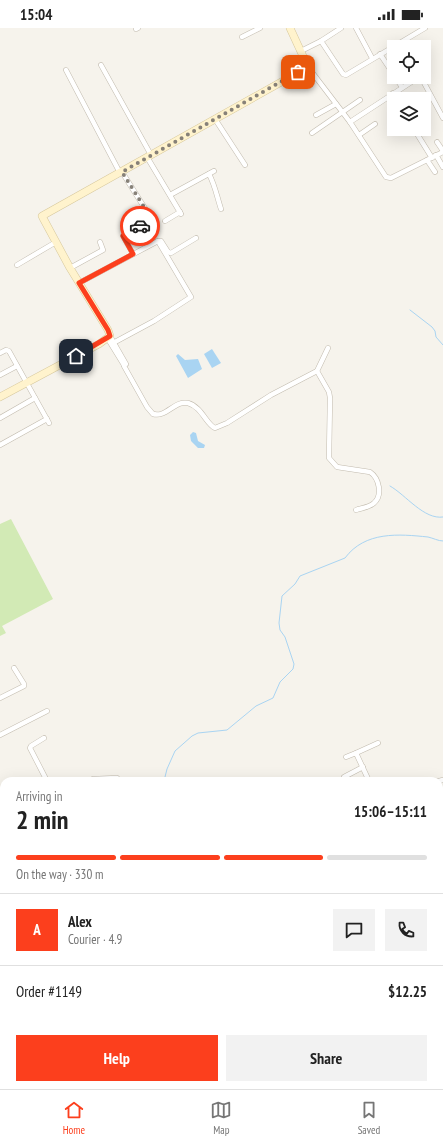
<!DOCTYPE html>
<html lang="en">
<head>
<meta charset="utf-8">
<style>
	:root { --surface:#fff; --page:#f2f2f2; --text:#222; --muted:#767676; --line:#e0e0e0; --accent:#fc3f1d }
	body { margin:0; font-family:"PT Sans Narrow",sans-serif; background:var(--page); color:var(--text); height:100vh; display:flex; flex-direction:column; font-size:15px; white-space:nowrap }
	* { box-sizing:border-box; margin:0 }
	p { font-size:13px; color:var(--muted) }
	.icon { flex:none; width:22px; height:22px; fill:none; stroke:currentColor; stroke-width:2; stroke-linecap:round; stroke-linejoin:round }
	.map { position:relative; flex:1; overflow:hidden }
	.sheet { position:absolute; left:0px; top:749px; width:443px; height:312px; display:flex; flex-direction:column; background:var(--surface); border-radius:12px 12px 0 0; box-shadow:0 4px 16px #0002 }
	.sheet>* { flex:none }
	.tools { position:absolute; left:387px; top:12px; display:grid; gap:8px }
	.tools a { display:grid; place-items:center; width:44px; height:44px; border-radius:0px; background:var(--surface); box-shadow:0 4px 16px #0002; font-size:20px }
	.pin { position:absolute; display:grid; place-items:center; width:34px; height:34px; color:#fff; margin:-17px; border-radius:8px; box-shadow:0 2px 6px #0006 }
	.courier { position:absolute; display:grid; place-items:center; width:40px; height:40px; margin:-20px; border:3px solid #fc3f1d; border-radius:50%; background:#fff; color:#222; box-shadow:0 1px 5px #0007 }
	.summary em { font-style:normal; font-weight:600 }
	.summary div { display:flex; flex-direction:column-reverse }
	.summary { display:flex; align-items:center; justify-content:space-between; height:68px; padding:0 16px }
	h1 { font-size:26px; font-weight:600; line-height:30px }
	.bar { display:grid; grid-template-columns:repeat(4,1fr); gap:6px 4px; align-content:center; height:48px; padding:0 16px }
	.bar i { height:5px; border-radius:3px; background:var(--line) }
	.bar .active { background:var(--accent) }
	.bar p { grid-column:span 4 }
	.line { display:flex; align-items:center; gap:10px; padding:0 16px; border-top:1px solid var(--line) }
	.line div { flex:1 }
	.round { display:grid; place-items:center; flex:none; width:42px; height:42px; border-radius:0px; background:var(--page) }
	.primary-button { display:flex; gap:8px; margin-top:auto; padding:8px 16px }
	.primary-button a { flex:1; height:46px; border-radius:0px; background:var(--accent); color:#fff; font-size:16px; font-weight:600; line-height:46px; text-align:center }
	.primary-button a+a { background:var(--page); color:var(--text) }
	.status { display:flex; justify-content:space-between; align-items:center; height:28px; padding:0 20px; background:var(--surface); direction:ltr }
	.status svg { height:11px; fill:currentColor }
	.tab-bar { display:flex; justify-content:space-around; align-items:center; height:56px; border-top:1px solid var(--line); background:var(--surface); font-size:11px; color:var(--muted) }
	.tab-bar a { display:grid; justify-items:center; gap:2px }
	.tab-bar .active { color:var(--accent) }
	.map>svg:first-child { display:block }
	.green { fill:#d2eab5 }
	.water { fill:#a9d4f2 }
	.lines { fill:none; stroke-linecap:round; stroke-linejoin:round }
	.stream { stroke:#a9d4f2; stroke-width:1 }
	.street-casing { stroke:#c2bbae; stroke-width:5.5 }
	.secondary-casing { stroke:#d6c79b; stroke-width:8 }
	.street { stroke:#fff; stroke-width:4.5 }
	.secondary { stroke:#fff3cd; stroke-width:7 }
	.done { stroke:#878178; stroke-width:4; stroke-dasharray:0 7.2 }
	.route { stroke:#fc3f1d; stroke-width:5 }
</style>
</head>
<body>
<div class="status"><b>15:04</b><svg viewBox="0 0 49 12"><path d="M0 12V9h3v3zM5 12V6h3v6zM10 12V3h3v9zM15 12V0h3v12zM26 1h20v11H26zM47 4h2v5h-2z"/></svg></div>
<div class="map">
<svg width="443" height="1061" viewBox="0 0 443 1061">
	<rect width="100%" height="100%" fill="#f6f3ec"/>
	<polygon class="green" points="11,491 53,571 2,598 6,605 0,608 0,496"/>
	<g class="water">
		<polygon points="212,321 221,335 212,340 204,326"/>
		<polygon points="178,326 185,332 198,331 202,341 188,350 176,328"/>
		<polygon points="193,404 196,405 198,413 205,417 204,420 198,420 191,413 190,407"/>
	</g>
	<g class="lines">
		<g class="stream">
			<polyline points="410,282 432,299 435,303 436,309 443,317"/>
			<path d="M 390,458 C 406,467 424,492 443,489"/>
			<path d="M 164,753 L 167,741 L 175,723 L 192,708 L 198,705 L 227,702 L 256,678 L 273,670 L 280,654 L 293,641 L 294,636 L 285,609 L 280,602 L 279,595 L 282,568 L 295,556 L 300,548 L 345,530 C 365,503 399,506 428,509 C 433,510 438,513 443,513"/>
			<polyline points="439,951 443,949"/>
		</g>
		<g class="street-casing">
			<g id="street">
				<polyline points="356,0 372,30"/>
				<polyline points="136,1 138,0"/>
				<polyline points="242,9 260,0"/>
				<polyline points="321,13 343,46 346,47 425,0"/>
				<polyline points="301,23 321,13 341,0"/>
				<polyline points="380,26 394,47"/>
				<polyline points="101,37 151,127"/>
				<polyline points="308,39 350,94 386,149 391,150 443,124"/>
				<polyline points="66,42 120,145"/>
				<polyline points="395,49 402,59"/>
				<polyline points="393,65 396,71"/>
				<polyline points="316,87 336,76"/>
				<polyline points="215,91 245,137"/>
				<polyline points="350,94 419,49 422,51 443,90"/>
				<polyline points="414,101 432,130"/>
				<polyline points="312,105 360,72"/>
				<polyline points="359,107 375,96"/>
				<polyline points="437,114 443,123"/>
				<polyline points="436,127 443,139"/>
				<polyline points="147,129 181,186"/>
				<polyline points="427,132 435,144"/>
				<polyline points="122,144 151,190 149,193 123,208 133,226"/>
				<path d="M 209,146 C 215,157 217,169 221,181"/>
				<polyline points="170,167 214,143"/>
				<polyline points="165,193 180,184"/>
				<polyline points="17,237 56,214"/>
				<polyline points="70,240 103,222 100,214"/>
				<polyline points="79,255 158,213 161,213 168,224 171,225 196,210"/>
				<polyline points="110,308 126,336"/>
				<polyline points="108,311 124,337"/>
				<polyline points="115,314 154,293 191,269 158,213"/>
				<polyline points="0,325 6,322 9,323 49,395"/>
				<path d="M 124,338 L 147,379 L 153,386 C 166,390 175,372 188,375 C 202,379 206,396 215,400 L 227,395 L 271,367 L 317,343 L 328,320"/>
				<path d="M 317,343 L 329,364 L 330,370 L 329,430 L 337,439 L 370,444 C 379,450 383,467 374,475 C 370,479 362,480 356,482"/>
				<polyline points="0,347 17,338"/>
				<polyline points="0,390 35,370"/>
				<polyline points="0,417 47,391"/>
				<polyline points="0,670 24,658 24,656 14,640"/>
				<polyline points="0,707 47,683"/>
				<polyline points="44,710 31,718 30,720 47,753"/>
				<polyline points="356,725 378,715"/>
				<polyline points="346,729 356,725 369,753"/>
				<polyline points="344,749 363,739"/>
				<polyline points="296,752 297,753"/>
				<polyline points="89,753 93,751 117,750"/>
				<polyline points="439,753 443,752"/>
				<polyline points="439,778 443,785"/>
				<polyline points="0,797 4,795"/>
				<polyline points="439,808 443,806"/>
				<polyline points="439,831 443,836"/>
				<polyline points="0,860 4,858"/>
				<polyline points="439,883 442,883"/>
				<polyline points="0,920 4,918"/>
				<polyline points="0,947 4,946"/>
				<polyline points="0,976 4,983"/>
				<polyline points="0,993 4,991"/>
				<polyline points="0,1014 4,1012"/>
				<polyline points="0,1034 4,1032"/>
				<polyline points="154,1057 156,1061"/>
				<polyline points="194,1057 196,1061"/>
				<polyline points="237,1057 239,1061"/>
				<polyline points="101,1060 108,1057"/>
			</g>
		</g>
		<g class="secondary-casing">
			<g id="secondary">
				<polyline points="0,369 99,316 110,308 108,302 70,240 43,190 42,188 308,39 290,0"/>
				<polyline points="0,867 4,873"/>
				<polyline points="0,1056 4,1054"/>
				<polyline points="99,1057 101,1061"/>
				<polyline points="280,1057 283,1061"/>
			</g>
		</g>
		<use href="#street" class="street"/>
		<use href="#secondary" class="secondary"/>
	</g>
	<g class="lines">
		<polyline class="done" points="140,198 149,193 151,190 122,144 298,44"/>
		<polyline class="route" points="76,328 110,308 108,302 79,255 133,226 123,208 140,198"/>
	</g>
</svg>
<div class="tools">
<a><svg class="icon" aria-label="locate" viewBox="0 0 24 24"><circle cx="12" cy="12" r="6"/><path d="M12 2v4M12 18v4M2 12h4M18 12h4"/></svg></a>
<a><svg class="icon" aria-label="layers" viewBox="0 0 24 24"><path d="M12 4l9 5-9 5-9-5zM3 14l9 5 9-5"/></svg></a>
</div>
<div class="pin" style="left:298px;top:44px;background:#ea580c"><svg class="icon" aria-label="bag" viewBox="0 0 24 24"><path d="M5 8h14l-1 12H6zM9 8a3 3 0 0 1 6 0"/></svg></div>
<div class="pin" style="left:76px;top:328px;background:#1f2937"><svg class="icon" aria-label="home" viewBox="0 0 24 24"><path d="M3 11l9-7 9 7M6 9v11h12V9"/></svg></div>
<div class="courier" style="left:140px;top:198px"><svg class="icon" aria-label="car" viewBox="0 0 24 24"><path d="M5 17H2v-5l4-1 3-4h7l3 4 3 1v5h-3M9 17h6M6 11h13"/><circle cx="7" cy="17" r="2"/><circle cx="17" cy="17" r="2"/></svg></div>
<section class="sheet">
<div class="summary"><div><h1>2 min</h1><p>Arriving in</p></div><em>15:06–15:11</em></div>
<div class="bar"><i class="active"></i><i class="active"></i><i class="active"></i><i></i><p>On the way · 330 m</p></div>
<div class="line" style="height:72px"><b class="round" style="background:var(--accent);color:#fff">A</b><div><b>Alex</b><p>Courier · 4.9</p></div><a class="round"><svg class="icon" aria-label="chat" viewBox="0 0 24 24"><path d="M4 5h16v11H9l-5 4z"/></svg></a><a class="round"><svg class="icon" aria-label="phone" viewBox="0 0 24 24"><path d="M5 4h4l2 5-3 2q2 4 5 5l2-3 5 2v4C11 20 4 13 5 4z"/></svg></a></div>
<div class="line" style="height:52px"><div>Order #1149</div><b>$12.25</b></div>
<div class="primary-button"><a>Help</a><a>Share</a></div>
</section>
</div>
<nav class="tab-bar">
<a class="active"><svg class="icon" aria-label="home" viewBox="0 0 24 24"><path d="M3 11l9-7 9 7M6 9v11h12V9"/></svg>Home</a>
<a><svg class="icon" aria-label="map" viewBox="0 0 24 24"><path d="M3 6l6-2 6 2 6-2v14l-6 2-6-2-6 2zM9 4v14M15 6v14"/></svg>Map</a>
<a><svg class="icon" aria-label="saved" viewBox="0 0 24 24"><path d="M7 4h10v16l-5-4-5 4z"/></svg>Saved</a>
</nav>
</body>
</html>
